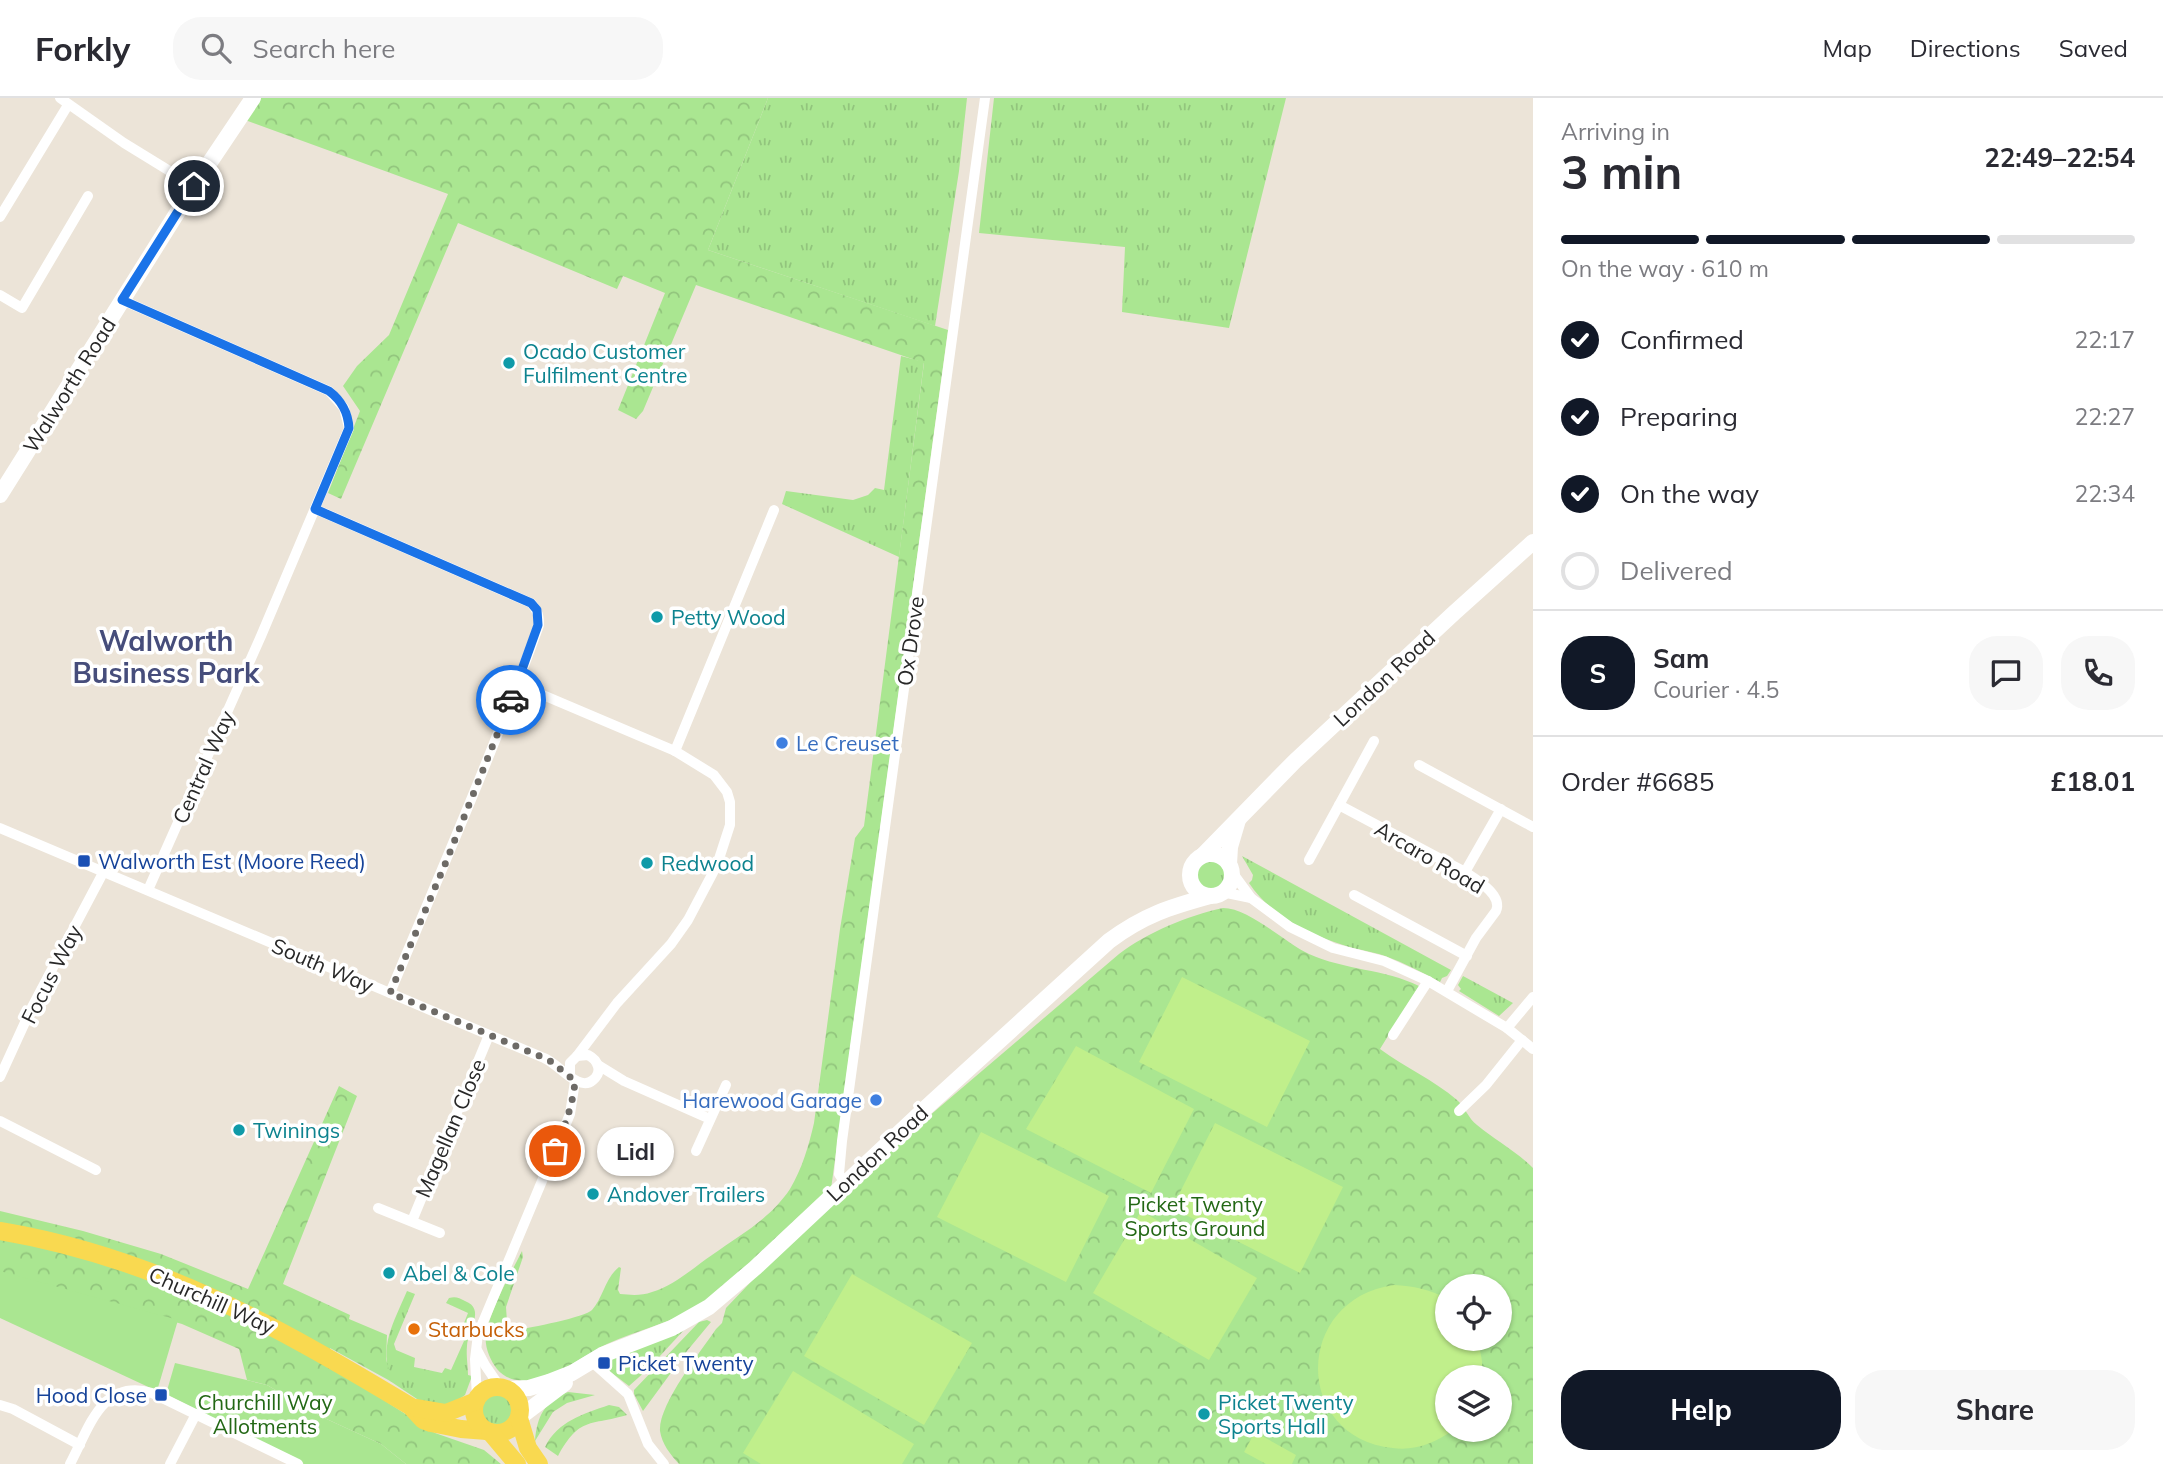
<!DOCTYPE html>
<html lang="en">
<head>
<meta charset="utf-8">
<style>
	:root { --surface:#fff; --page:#f7f7f7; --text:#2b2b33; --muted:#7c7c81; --line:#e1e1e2; --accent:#111827 }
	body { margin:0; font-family:Mulish,sans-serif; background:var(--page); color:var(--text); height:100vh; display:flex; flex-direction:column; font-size:26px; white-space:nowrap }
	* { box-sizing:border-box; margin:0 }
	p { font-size:23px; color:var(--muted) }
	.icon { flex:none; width:38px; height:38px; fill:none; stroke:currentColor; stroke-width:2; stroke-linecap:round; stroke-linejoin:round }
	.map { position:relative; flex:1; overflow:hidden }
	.details { display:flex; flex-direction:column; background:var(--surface); width:630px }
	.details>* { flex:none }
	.fabs { position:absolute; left:1435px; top:1176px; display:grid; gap:14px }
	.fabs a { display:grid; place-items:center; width:77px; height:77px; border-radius:50%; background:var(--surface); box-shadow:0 2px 5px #0004; font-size:35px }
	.pin { position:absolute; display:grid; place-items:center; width:60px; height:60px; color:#fff; margin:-30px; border:4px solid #fff; border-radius:50%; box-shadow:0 2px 7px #0007 }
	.courier { position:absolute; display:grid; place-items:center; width:70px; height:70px; margin:-35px; border:5px solid #1a73e8; border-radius:50%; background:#fff; color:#222; box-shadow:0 2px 9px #0007 }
	.bubble { position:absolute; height:49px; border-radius:24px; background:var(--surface); box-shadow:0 2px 5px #0004; font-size:23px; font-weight:700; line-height:49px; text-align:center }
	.head em { font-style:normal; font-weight:700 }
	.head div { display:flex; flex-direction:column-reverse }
	.head { display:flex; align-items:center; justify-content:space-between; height:119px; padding:0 28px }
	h1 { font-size:46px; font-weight:700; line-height:52px }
	.bar { display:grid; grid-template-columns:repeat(4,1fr); gap:10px 7px; align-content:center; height:84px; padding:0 28px }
	.bar i { height:9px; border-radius:5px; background:var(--line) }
	.bar .active { background:var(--accent) }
	.bar p { grid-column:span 4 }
	.line { display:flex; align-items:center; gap:18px; padding:0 28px; border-top:2px solid var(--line) }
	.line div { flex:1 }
	.round { display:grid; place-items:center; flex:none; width:74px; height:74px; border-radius:28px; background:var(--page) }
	ol { padding:0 28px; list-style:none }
	li { display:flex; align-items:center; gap:21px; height:77px }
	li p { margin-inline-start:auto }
	li .icon { padding:7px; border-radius:50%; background:var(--accent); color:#fff; stroke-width:4 }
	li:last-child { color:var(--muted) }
	li i { width:38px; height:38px; border:4px solid var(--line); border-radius:50% }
	.button { display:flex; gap:14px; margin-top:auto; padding:14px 28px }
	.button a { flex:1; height:80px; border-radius:28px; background:var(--accent); color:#fff; font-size:28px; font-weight:700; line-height:80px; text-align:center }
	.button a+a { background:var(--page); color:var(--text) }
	header { display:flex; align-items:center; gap:42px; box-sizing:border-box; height:98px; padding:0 35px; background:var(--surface); border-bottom:2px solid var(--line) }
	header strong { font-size:33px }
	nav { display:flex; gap:38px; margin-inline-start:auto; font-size:24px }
	.search { width:490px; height:63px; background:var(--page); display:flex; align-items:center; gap:18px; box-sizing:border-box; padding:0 24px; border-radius:28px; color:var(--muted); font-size:26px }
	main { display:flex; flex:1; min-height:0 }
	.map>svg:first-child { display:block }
	.grass { fill:url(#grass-tufts) }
	.forest { fill:url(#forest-crowns); fill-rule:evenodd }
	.garden { fill:#aae691 }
	.pitch { fill:#c0ef8b }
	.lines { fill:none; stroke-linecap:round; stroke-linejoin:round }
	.street { stroke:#fff; stroke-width:10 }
	.secondary { stroke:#fff; stroke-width:16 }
	.primary { stroke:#f9d950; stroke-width:18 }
	.done { stroke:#6d6a66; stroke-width:7; stroke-dasharray:0 12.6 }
	.route { stroke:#1a73e8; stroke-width:9 }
	.culture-dot { fill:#0f9aa8; stroke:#fff; stroke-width:2.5 }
	.shop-dot { fill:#3f7fe0; stroke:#fff; stroke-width:2.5 }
	.transit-dot { fill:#1a4fb4; stroke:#fff; stroke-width:2.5 }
	.food-dot { fill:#e8710a; stroke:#fff; stroke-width:2.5 }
	.labels { text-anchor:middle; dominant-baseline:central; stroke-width:7; stroke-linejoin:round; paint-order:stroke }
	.culture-label { font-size:21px; fill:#0d838f; stroke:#fff; text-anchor:start }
	.street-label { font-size:21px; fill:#282828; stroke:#fff }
	.shop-label { font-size:21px; fill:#366cbe; stroke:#fff; text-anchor:start }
	.transit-label { font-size:21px; fill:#164399; stroke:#fff; text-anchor:start }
	.park-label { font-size:21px; fill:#236815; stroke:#fff }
	.food-label { font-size:21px; fill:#c56008; stroke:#fff; text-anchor:start }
	.district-label { font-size:28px; font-weight:bold; fill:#464d7b; stroke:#fff }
</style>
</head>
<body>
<header>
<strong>Forkly</strong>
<div class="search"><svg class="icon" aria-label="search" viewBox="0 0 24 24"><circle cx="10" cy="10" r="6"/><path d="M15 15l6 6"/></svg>Search here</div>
<nav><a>Map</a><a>Directions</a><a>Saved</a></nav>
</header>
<main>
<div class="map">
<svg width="1533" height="1366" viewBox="0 0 1533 1366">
	<defs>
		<pattern id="grass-tufts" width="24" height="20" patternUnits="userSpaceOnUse" patternTransform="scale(1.75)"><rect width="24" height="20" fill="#aae691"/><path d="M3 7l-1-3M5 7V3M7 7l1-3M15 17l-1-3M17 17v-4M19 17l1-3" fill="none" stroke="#92c57d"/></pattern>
		<pattern id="forest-crowns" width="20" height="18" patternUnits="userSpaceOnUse" patternTransform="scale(1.75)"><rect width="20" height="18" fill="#aae691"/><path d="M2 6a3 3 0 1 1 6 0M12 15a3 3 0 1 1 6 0" fill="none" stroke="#92c57d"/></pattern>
	</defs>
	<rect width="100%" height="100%" fill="#ece4d8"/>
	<g class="grass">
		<polygon points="768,0 967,0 959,73 935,228 708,152"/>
		<polygon points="994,0 1286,0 1229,230 1122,214 1125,149 979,135"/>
		<polygon points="901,258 924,264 899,459 782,406 786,393 853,402 868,397 875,390 884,392"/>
		<path d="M 1242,758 L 1451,872 L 1447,878 L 1442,880 L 1440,884 C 1422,874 1404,865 1385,858 C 1371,853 1357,852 1343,847 C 1308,836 1270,817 1249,785 L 1252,782 L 1253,777 Z"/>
		<circle cx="1211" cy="777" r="16"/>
		<polygon points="1463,878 1513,905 1499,918 1459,893 1461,891 1458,887"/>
		<path d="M 407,1193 L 415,1196 L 394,1246 L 396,1252 L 415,1260 L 414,1269 L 442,1275 L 445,1270 L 451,1272 L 464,1243 L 458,1240 L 468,1215 L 446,1205 L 449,1200 C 456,1198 459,1200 465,1203 C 486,1211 468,1232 467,1248 C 466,1258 468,1267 468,1277 L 472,1278 L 465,1297 L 451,1307 L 423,1305 L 387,1281 L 391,1283 C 379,1247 393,1226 407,1193 Z"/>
		<polygon points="684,1232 647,1272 629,1288 604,1269 605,1263"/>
		<circle cx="498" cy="1312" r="16"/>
	</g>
	<g class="forest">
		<path d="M 260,0 L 768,0 L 708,152 L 948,232 L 831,1091 L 825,1092 L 820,1100 C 790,1128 762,1157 730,1183 C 720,1191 711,1200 701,1207 C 671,1225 638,1232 607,1246 C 582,1258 560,1278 531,1282 C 518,1284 505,1281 497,1271 C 490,1262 484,1248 486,1236 C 492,1207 509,1179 522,1153 L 523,1159 L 506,1209 L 507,1224 L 516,1232 C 529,1230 586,1219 592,1212 C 603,1200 605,1180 619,1169 L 621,1170 L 618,1192 L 620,1196 C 631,1197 641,1198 652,1194 C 675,1187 693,1170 712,1157 C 740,1137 770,1121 790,1091 C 802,1071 809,1047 814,1025 L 840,831 L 855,740 L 864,728 L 924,265 L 696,187 L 643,313 L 636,321 L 618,312 L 665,195 L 623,178 L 617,191 L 458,125 L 341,401 L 328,395 L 360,313 L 343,288 L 357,268 L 389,237 L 448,96 L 245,22 Z"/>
		<path d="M 1223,810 C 1249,810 1284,844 1309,856 C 1344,872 1385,871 1419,888 L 1380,951 C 1404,969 1434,982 1457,1002 C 1465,1009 1468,1020 1477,1027 C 1495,1042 1516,1053 1533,1070 L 1533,1366 L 679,1366 C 670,1356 662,1346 660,1333 C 658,1307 701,1253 716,1231 L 722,1225 L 726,1210 L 766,1168 L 901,1042 L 1119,856 C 1148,834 1187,818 1223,810 ZM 1447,1188 L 1500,1188 L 1500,1241 L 1447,1241 ZM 1447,1279 L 1500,1279 L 1500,1332 L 1447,1332 Z"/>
		<polygon points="339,988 357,998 283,1186 350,1217 349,1221 387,1237 386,1261 392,1284 330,1250 337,1272 435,1335 484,1352 501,1366 406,1366 381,1346 320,1318 267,1287 247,1282 239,1251 182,1226 45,1186 0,1199 0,1113 83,1133 161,1156 248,1191"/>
		<polygon points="707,1222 711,1224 687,1253 643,1313 634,1296 634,1292 699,1224"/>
		<path d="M 568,1294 L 595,1297 L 567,1305 L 553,1314 L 535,1343 C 537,1319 544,1303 568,1294 Z"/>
		<path d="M 609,1307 L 619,1309 L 627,1317 C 590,1328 580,1318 558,1358 L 545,1349 C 558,1323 583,1316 609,1307 Z"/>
	</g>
	<g class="garden">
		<polygon points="0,1173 178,1222 157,1293 0,1220"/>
		<polygon points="175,1265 267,1287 320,1318 381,1346 406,1366 304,1366 166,1296"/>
	</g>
	<g class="pitch">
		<polygon points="1182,879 1310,943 1267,1029 1139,964"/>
		<polygon points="1076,948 1194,1011 1151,1095 1026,1031"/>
		<polygon points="1215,1025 1343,1089 1300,1175 1172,1110"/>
		<polygon points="981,1034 1109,1098 1066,1184 937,1119"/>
		<polygon points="1141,1113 1257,1180 1209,1262 1093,1195"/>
		<polygon points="852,1176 972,1245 924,1327 804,1258"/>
		<path d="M 1394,1187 C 1413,1188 1430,1191 1447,1201 L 1447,1241 L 1478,1241 L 1482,1263 L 1482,1279 L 1447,1279 L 1447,1332 L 1453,1332 C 1436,1345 1414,1353 1393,1350 C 1293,1340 1293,1201 1394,1187 Z"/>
		<polygon points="793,1273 914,1346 902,1366 761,1366 743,1355"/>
		<polygon points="1255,1334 1296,1357 1292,1366 1266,1366 1244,1354"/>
	</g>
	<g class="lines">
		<g class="street">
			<polyline points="60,0 124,45 194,88"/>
			<polyline points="0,119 68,7"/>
			<polyline points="0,197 22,210 88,98"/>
			<polyline points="122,202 329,293 344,310 349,330 261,538 148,792"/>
			<polyline points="517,586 675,653 714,677 727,694 730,704 730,727 717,767 688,822 671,846 617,905 577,958"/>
			<polyline points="675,653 774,412"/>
			<polyline points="1419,667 1533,729"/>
			<path d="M 1339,707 L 1465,774 C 1477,782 1503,797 1496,813 L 1476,840 L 1447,893"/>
			<path d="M 0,730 L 390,895 C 441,773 494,652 539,527 C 539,518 538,513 531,505 L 315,411"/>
			<polyline points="1309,762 1374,643"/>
			<polyline points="1232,774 1251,800 1290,829 1333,850 1384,863 1428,883 1507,930 1533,951"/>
			<polyline points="1465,774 1501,711"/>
			<polyline points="1222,794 1251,800"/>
			<polyline points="1354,797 1467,858"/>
			<path d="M 390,895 C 441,917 492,938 544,960 C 558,965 579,995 593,982 C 603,974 598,962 588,957 L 577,958 L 570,965 L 570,978"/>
			<polyline points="1507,930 1533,899"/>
			<polyline points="1393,937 1428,883"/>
			<polyline points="598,967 624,983 710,1021"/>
			<polyline points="0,979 32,909 104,773"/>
			<polyline points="1459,1013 1486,987 1522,942"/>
			<polyline points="0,1023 96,1072"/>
			<polyline points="696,1053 726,987"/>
			<polyline points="845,1085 839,1076 842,1043 985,0"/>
			<polyline points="378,1110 440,1135"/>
			<polyline points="412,1123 489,937"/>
			<polyline points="477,1252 485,1267 500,1289"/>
			<polyline points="591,1263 628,1296 648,1346 664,1366"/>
			<polyline points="477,1300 475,1261 478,1236 570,1016 575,983"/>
			<polyline points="0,1307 13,1311 80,1347"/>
			<path d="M 70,1366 C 89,1331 101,1280 152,1295 L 298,1366"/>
			<polyline points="170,1366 196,1316"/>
		</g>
		<g class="secondary">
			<polyline points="0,397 194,88 253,0"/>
			<circle cx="1211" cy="777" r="21"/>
			<polyline points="1203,757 1295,663 1454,515 1533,444"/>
			<polyline points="1229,766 1230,749 1238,722"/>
			<path d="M 508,1291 L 529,1290 L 549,1284 L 572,1275 L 602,1257 L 672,1230 L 709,1209 L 755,1170 L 931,1005 L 1109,843 C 1144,817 1170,809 1210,798"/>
			<polyline points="520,1319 565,1285"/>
		</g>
		<g class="primary">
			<path d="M 0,1133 C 155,1159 277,1228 410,1308 L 423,1322 L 431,1325 L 461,1331 L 487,1333"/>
			<circle cx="497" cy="1312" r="23"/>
			<polyline points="417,1310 446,1315 476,1303"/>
			<polyline points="519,1320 528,1350 539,1366"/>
			<polyline points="490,1334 517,1366"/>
		</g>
	</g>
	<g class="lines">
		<path class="done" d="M 511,602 L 446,764 L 390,895 L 549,962 L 575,983 C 573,1008 564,1029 555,1053"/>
		<path class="route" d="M 194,88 L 122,202 L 329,293 C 342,303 348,314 349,330 L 315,411 L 531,505 L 537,512 L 538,527 L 511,602"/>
	</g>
	<g class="culture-dot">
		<circle cx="509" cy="265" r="7"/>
		<circle cx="657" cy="519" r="7"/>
		<circle cx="647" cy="765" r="7"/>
		<circle cx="239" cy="1032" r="7"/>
		<circle cx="593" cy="1096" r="7"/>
		<circle cx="389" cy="1175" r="7"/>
		<circle cx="1204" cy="1316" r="7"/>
	</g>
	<g class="shop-dot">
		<circle cx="782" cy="645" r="7"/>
		<circle cx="876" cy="1002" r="7"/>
	</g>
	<g class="transit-dot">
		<rect x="77" y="756" width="14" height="14" rx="3.5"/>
		<rect x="597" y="1258" width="14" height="14" rx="3.5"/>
		<rect x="154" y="1290" width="14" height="14" rx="3.5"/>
	</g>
	<circle class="food-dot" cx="414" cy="1231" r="7"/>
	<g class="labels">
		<g class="culture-label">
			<text x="523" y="253">Ocado Customer<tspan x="523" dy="24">Fulfilment Centre</tspan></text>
			<text x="671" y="519">Petty Wood</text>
			<text x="661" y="765">Redwood</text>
			<text x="253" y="1032">Twinings</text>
			<text x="607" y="1096">Andover Trailers</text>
			<text x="403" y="1175">Abel &amp; Cole</text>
			<text x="1218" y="1304">Picket Twenty<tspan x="1218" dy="24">Sports Hall</tspan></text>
		</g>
		<g class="street-label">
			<text transform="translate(69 287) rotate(-58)">Walworth Road</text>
			<text transform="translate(910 543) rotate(-82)">Ox Drove</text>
			<text transform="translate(1384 580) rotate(-43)">London Road</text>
			<text transform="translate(203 669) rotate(-66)">Central Way</text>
			<text transform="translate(1430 759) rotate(30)">Arcaro Road</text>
			<text transform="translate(323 867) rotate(23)">South Way</text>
			<text transform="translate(51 876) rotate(-63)">Focus Way</text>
			<text transform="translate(450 1030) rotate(-67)">Magellan Close</text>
			<text transform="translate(877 1055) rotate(-43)">London Road</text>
			<text transform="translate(212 1202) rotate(24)">Churchill Way</text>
		</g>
		<g class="shop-label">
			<text x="796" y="645">Le Creuset</text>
			<text x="862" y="1002" text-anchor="end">Harewood Garage</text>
		</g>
		<g class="transit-label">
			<text x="98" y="763">Walworth Est (Moore Reed)</text>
			<text x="618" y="1265">Picket Twenty</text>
			<text x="147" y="1297" text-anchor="end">Hood Close</text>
		</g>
		<g class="park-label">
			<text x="1195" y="1106">Picket Twenty<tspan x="1195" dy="24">Sports Ground</tspan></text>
			<text x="265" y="1304">Churchill Way<tspan x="265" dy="24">Allotments</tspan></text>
		</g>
		<g class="food-label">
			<text x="428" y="1231">Starbucks</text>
		</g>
		<g class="district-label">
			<text x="166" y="542">Walworth<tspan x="166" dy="32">Business Park</tspan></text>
		</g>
	</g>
</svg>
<div class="fabs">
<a><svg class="icon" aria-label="locate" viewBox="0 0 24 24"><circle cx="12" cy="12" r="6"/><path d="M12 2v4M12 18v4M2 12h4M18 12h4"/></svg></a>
<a><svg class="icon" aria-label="layers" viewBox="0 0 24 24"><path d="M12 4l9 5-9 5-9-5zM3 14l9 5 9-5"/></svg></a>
</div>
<div class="pin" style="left:555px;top:1053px;background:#ea580c"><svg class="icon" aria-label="bag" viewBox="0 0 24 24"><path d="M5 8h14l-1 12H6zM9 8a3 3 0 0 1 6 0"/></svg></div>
<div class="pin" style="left:194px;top:88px;background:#1f2937"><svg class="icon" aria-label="home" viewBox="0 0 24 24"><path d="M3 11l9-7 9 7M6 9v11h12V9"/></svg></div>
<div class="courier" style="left:511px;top:602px"><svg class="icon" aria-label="car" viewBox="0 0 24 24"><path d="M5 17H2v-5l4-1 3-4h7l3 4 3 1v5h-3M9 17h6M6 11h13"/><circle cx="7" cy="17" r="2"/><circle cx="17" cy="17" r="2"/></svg></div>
<div class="bubble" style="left:597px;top:1029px;width:77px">Lidl</div>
</div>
<section class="details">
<div class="head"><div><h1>3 min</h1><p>Arriving in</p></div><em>22:49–22:54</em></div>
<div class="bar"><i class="active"></i><i class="active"></i><i class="active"></i><i></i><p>On the way · 610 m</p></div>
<ol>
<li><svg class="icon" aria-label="check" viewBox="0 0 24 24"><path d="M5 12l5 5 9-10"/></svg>Confirmed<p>22:17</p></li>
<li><svg class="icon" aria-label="check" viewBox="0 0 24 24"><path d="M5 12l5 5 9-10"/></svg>Preparing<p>22:27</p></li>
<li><svg class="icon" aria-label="check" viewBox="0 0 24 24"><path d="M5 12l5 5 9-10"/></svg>On the way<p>22:34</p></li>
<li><i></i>Delivered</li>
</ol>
<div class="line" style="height:126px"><b class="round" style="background:var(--accent);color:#fff">S</b><div><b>Sam</b><p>Courier · 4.5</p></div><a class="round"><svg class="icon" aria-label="chat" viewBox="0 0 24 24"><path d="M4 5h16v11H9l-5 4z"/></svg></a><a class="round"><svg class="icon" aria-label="phone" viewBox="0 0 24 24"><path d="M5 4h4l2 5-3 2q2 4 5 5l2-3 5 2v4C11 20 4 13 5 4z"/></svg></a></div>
<div class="line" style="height:91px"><div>Order #6685</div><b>£18.01</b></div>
<div class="button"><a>Help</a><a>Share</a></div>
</section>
</main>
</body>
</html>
